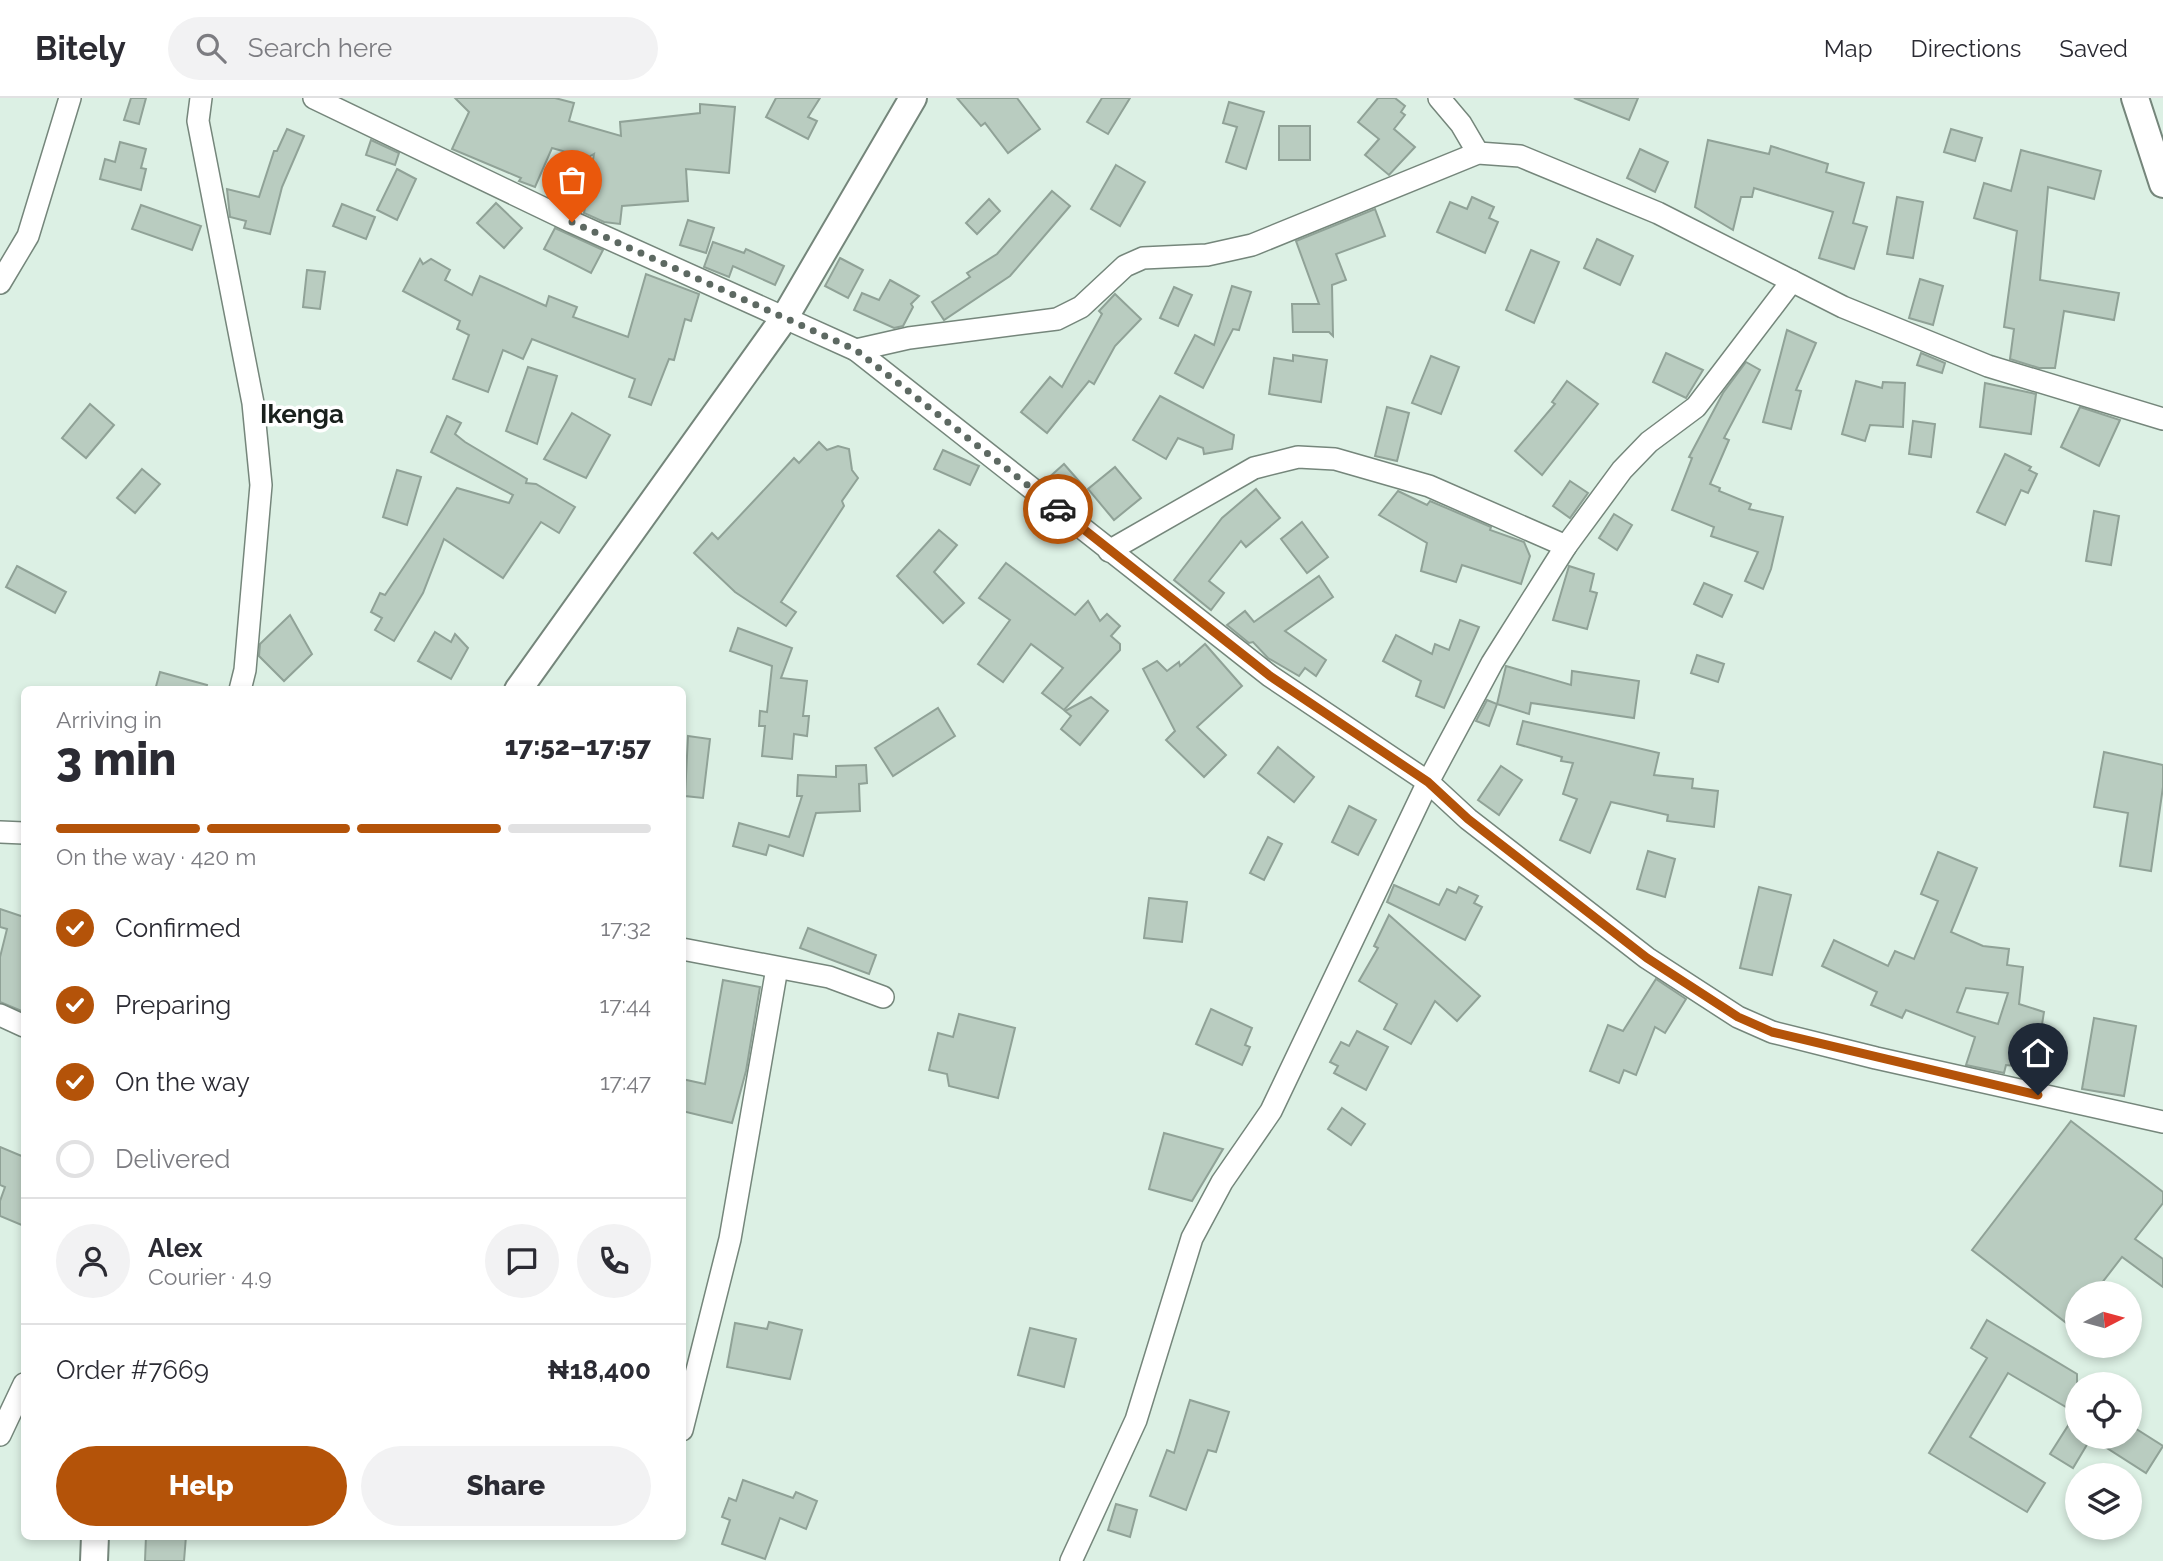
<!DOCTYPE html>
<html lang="en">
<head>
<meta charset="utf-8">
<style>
	:root { --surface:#fff; --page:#f2f2f3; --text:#2b2b33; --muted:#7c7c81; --line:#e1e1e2; --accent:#b45309 }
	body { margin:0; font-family:Raleway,sans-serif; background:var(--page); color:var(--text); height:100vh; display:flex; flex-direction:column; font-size:26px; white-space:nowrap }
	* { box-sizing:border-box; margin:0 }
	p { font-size:23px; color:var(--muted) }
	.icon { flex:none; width:38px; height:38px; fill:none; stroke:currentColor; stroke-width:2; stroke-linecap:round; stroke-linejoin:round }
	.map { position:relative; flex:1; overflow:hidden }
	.panel { position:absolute; left:21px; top:588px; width:665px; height:854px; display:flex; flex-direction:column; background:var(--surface); border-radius:10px; box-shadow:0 4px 10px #0003 }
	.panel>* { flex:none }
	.needle { width:46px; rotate:84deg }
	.fabs { position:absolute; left:2065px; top:1183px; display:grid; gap:14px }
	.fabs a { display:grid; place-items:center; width:77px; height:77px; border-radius:50%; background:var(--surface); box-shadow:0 4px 10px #0003; font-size:35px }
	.pin { position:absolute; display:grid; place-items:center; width:60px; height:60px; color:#fff; margin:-72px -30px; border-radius:50% 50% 50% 0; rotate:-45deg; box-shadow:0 0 7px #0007 }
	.pin .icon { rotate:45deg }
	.courier { position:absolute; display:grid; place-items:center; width:70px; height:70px; margin:-35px; border:5px solid #b45309; border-radius:50%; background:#fff; color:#222; box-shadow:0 2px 9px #0007 }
	.summary em { font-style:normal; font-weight:800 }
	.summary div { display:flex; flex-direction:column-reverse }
	.summary { display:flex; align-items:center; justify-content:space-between; height:119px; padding:0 35px }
	h1 { font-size:46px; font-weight:800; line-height:52px }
	.bar { display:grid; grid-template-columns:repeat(4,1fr); gap:10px 7px; align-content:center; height:84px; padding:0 35px }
	.bar i { height:9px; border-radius:5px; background:var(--line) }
	.bar .active { background:var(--accent) }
	.bar p { grid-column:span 4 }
	.line { display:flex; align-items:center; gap:18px; padding:0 35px; border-top:2px solid var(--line) }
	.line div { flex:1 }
	.round { display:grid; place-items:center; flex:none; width:74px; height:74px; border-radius:37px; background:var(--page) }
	ol { padding:0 35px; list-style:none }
	li { display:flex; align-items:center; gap:21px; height:77px }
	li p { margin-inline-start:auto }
	li .icon { padding:7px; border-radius:50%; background:var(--accent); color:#fff; stroke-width:4 }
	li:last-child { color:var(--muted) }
	li i { width:38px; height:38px; border:4px solid var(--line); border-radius:50% }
	.action { display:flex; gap:14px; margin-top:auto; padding:14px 35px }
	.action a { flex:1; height:80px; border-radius:42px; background:var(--accent); color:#fff; font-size:28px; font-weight:800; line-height:80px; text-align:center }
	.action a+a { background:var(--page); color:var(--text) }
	header { display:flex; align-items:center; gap:42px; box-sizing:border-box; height:98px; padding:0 35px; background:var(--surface); border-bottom:2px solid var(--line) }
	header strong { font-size:33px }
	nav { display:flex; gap:38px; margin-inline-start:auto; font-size:24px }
	.search { width:490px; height:63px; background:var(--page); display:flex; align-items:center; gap:18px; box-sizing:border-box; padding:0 24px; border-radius:38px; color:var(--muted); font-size:26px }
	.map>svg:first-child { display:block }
	.building { fill:#b9ccc0; stroke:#90a297; stroke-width:2; fill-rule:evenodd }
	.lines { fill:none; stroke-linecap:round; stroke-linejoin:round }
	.minor-casing { stroke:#75867b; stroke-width:24 }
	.major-casing { stroke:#75867b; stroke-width:30 }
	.minor { stroke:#fff; stroke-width:21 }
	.major { stroke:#fff; stroke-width:26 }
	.done { stroke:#5d6962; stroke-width:7; stroke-dasharray:0 12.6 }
	.route { stroke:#b45309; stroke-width:9 }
	.labels { text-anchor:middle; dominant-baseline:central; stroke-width:7; stroke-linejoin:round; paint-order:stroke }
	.quarter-label { font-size:26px; font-weight:bold; fill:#19201c; stroke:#fff }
</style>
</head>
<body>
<header>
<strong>Bitely</strong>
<div class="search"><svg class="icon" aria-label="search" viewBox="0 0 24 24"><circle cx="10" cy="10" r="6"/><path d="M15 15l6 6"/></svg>Search here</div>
<nav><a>Map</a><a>Directions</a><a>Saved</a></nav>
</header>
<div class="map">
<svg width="2163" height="1463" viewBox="0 0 2163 1463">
	<rect width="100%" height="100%" fill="#dcf0e4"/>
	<g class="building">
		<polygon points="131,0 146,0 139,26 124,22"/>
		<polygon points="455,0 555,0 574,5 569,23 621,38 620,24 700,15 700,6 735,9 729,75 686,71 688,103 622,108 620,126 604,124 584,115 594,56 587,60 552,50 535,89 519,83 521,80 452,51 469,14"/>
		<polygon points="776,0 820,0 808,19 817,23 808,41 766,19"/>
		<polygon points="957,0 1017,0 1040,31 1008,55 985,25 981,28"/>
		<polygon points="1102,0 1130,0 1108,36 1087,24"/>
		<polygon points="1378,0 1395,0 1405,8 1401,14 1405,17 1394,31 1415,49 1389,77 1365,57 1379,41 1358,24"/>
		<polygon points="1574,0 1638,0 1629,22"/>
		<polygon points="1229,4 1264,14 1246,71 1226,64 1237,29 1223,25"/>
		<rect x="1279" y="28" width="31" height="34"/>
		<polygon points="287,31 304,38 282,89 270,136 244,130 246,123 230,119 227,91 259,99 274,53 277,53"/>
		<polygon points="1951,31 1982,40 1975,63 1944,54"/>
		<polygon points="371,42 399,55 395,67 366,57"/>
		<polygon points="1708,42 1769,56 1771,48 1828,66 1826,74 1864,85 1853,125 1867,129 1854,171 1819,160 1833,114 1754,90 1752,99 1741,99 1733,132 1695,109"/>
		<polygon points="120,44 146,51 141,70 146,71 141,92 100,81 105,61 115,64"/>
		<polygon points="1640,51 1668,64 1655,94 1627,80"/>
		<polygon points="2021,52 2101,73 2094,101 2048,89 2040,182 2119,195 2114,222 2064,213 2055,270 2039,270 2010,261 2014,231 2004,229 2017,133 1974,120 1984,85 2011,93"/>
		<polygon points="1116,67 1145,84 1120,128 1091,111"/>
		<polygon points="397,71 416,81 397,122 377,112"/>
		<polygon points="1052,93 1070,108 1010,178 944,222 932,204 970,179 967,175 997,156"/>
		<polygon points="1472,99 1494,109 1489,120 1498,124 1485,155 1437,134 1450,104 1467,111"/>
		<polygon points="1897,99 1923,104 1913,160 1887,156"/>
		<polygon points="989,101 1000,113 977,136 966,125"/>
		<polygon points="496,105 522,130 504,150 477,125"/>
		<polygon points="342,106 375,119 366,141 333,128"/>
		<polygon points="141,107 201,128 192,152 132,131"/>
		<polygon points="1375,111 1385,138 1336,156 1346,182 1332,187 1333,238 1329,234 1293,234 1292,206 1319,206 1296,143"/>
		<polygon points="688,122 714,130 706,155 680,147"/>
		<polygon points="555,130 603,152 591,175 544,151"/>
		<polygon points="1597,141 1633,158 1620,187 1584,170"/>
		<polygon points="713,144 744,155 746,151 784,168 775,187 733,168 729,179 704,169"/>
		<polygon points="1531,152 1559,164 1534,225 1506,212"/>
		<polygon points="840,160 863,172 848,200 825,188"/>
		<polygon points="420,161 423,166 431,161 450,172 445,182 472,197 480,178 546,208 549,198 577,209 573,219 628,239 646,176 699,196 691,223 685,221 674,262 669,261 651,307 629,299 635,281 532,241 523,261 503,252 488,294 453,281 469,237 457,231 460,223 403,193"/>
		<polygon points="307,172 325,174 320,211 303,209"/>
		<polygon points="1920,181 1943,188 1933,227 1909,220"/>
		<polygon points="890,182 919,198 911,206 913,209 903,228 894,230 854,212 862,195 879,202"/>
		<polygon points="1232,188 1251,194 1239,232 1233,231 1203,290 1175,275 1195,237 1214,247"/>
		<polygon points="1174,189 1192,197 1178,228 1160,220"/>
		<polygon points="1115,196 1141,221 1115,248 1094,286 1089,283 1047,335 1021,314 1050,279 1062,289 1102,216 1099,213"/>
		<polygon points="1787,232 1816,245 1796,292 1801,293 1791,331 1763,324"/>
		<polygon points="1666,255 1703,272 1686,300 1653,284"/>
		<polygon points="1921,255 1945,265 1942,275 1917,267"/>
		<polygon points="1293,257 1327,262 1321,304 1269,296 1274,260 1293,263"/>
		<polygon points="1431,258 1459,269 1441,316 1412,305"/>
		<polygon points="1746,264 1760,272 1724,340 1729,342 1710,386 1720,390 1719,393 1751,406 1749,411 1783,419 1771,471 1763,491 1745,483 1758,454 1711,438 1714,429 1672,412 1692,360 1689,359 1723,295"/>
		<polygon points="528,269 557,278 537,346 506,333"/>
		<polygon points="1567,283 1598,306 1542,377 1515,353 1555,306 1552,304"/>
		<polygon points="1856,283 1882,290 1883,284 1905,285 1903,329 1870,327 1865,343 1842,336"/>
		<polygon points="1985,285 2036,296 2031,336 1980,329"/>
		<polygon points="1160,298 1234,337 1232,351 1204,356 1203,350 1178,340 1166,361 1133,342"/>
		<polygon points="90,306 114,327 86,360 62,340"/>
		<polygon points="1387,309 1409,315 1397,363 1375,358"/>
		<polygon points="2080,309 2120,322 2099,368 2061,349"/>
		<polygon points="572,315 610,337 586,380 544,361"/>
		<polygon points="447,318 461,325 455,336 465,344 527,381 526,385 536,386 575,409 559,435 541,424 503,480 444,441 423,495 394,543 375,532 382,520 371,514 380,495 385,497 457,390 509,405 513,397 431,354"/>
		<polygon points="1913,323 1935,326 1931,359 1909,356"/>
		<polygon points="819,344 827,352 838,348 849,351 852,372 858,380 842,403 844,408 781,504 796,514 786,528 735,494 694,455 712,435 718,441 794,360 799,365"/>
		<polygon points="943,352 979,368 970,387 934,371"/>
		<polygon points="2005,356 2031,369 2029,372 2037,376 2028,395 2021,392 2005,427 1977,414"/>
		<polygon points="1064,366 1085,390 1070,404 1045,383"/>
		<polygon points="1115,369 1141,400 1114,422 1088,391"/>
		<polygon points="142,371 160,386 135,415 117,400"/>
		<polygon points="397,372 421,379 407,427 383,419"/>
		<polygon points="1570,383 1588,395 1570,420 1553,408"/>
		<polygon points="1256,391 1280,420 1246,449 1241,443 1209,483 1224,495 1211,512 1174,482 1222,420"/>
		<polygon points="1398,393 1427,407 1430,403 1491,429 1490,432 1524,444 1530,458 1521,486 1462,467 1456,484 1421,473 1427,445 1379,417"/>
		<polygon points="2094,413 2119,418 2111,467 2086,463"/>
		<polygon points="1614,416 1632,427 1617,452 1599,440"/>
		<polygon points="1302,424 1328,459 1307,475 1281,441"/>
		<polygon points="939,432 957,447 934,474 964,505 943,525 897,478"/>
		<polygon points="1006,465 1075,517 1088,503 1100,523 1107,516 1120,528 1111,538 1120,546 1120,552 1064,612 1042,595 1063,570 1031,546 1003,584 978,566 1010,522 979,500"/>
		<polygon points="17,468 66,494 55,515 6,489"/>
		<polygon points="1569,468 1594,476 1590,493 1597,495 1587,531 1553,522"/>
		<polygon points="1319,478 1333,499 1285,533 1326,562 1316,578 1305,570 1299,578 1268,560 1253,544 1249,545 1227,527 1245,513 1254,524"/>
		<polygon points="1704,485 1732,497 1722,519 1694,506"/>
		<polygon points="290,517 312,556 284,583 259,558 260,546"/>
		<polygon points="1460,522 1479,529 1444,610 1416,598 1421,583 1383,563 1396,537 1432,556 1435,546 1449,552"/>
		<polygon points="738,530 792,550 781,580 807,583 803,618 809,618 807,638 794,636 792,661 762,658 765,628 759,628 760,613 767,614 772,568 730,553"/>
		<polygon points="435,534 451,544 455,536 468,550 451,581 418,563"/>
		<polygon points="1205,546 1242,588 1197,629 1226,657 1204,679 1166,642 1175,633 1143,571 1157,563 1167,573 1179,564 1180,568"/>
		<polygon points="1697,557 1724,566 1718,584 1691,575"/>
		<polygon points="1506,568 1571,587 1572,573 1639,583 1634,620 1531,605 1529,616 1497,606"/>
		<polygon points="160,574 207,587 206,592 155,592"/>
		<polygon points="1091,599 1108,613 1080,647 1061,631 1071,618 1065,613"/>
		<polygon points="1487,602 1497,606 1489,628 1476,623"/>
		<polygon points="938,610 955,638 893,678 875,650"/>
		<polygon points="1523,623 1659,655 1654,677 1693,681 1692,690 1718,693 1714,729 1667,723 1668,717 1611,704 1590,755 1560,742 1577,701 1563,696 1573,665 1561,663 1562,659 1517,646"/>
		<polygon points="688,638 710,641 703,700 685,698"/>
		<polygon points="1278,649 1314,679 1294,704 1258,675"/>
		<polygon points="2104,654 2163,667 2163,689 2151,773 2120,768 2128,715 2094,709"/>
		<polygon points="866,667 867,685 859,686 860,713 816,715 803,758 769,747 766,757 733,748 739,725 789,739 802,698 797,698 798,677 836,679 836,668"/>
		<polygon points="1501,668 1522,682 1499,717 1478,702"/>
		<polygon points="1349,708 1376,722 1358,757 1332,744"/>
		<polygon points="1268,739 1282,746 1264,782 1250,775"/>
		<polygon points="1648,753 1675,761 1665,799 1637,791"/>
		<path d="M 1938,754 L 1977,770 L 1951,834 L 1983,848 L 2009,851 L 2007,867 L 2023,869 L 2019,906 L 2044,914 L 2035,970 L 2006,967 L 2004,975 L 1966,967 L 1975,939 L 1906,912 L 1902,920 L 1871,907 L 1877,894 L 1822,868 L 1834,842 L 1888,868 L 1895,853 L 1914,861 L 1938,803 L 1921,796 ZM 1966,890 L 2008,895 L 1998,926 L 1957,914 Z"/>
		<polygon points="1394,787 1439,807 1447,791 1456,795 1459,789 1478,798 1474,805 1482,809 1465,842 1387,804"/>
		<polygon points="1759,789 1791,797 1772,877 1740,870"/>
		<polygon points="1149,800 1187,804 1182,844 1144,840"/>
		<polygon points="0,811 24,819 24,914 0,904 0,859 7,831 0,829"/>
		<polygon points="1389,817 1480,898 1457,923 1435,903 1411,946 1384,931 1397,906 1359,883 1378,850 1374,848"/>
		<polygon points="808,830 876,857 869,876 800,850"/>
		<polygon points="1656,881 1686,901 1665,935 1655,929 1636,977 1624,972 1619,985 1590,973 1608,927 1623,933"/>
		<polygon points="723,882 760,889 746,973 732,1025 682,1013 682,981 705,986"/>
		<polygon points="1211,911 1252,930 1245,947 1250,949 1242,967 1196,946"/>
		<polygon points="959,916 1015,930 998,1000 949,988 947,976 929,972 938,935 953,939"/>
		<polygon points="2094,920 2136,928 2124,998 2082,991"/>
		<polygon points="1357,933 1388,949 1366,992 1334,975 1338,968 1330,964 1341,944 1349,948"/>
		<polygon points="1342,1010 1365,1026 1351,1047 1328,1031"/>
		<polygon points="2071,1023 2163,1094 2163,1105 2135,1141 2163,1161 2163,1189 2122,1159 2094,1195 2077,1195 2077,1217 2069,1227 1972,1152"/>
		<polygon points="1164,1035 1223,1051 1192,1103 1149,1091"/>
		<polygon points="0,1049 24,1059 24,1128 0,1118 0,1103 5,1089 0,1087"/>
		<polygon points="1987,1222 2077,1276 2077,1339 2130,1339 2130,1327 2163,1348 2146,1375 2091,1340 2073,1370 2050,1356 2076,1315 2008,1275 1970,1339 2045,1385 2027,1414 1929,1355 1987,1260 1971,1250"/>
		<polygon points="769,1224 802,1232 790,1281 727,1269 735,1225 767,1231"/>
		<polygon points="1030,1230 1076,1241 1064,1289 1018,1277"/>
		<polygon points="1190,1302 1229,1314 1216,1354 1208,1352 1186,1412 1150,1398 1167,1352 1174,1355"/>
		<polygon points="743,1382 793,1400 796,1394 817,1403 806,1431 780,1420 765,1461 722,1446 730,1422 722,1419 729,1400 736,1403"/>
		<polygon points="1116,1406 1137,1412 1130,1439 1108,1432"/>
		<polygon points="146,1438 186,1438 184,1463 145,1463"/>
	</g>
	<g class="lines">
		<g class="minor-casing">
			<g id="minor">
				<polyline points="201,0 198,23 253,305 261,387 245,572 240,592"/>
				<polyline points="314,0 572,124 856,252 1270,578 1428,684 1468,721 1647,860 1738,919 1772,934 1876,960 2163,1024"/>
				<polyline points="1439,0 1461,26 1478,55"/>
				<polyline points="0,185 28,138 70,0"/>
				<polyline points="856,252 909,240 1057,221 1081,209 1125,168 1143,160 1207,157 1252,147 1478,55 1520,58 1658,115 1843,209 1988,268 2163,321"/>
				<polyline points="1109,453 1254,370 1298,359 1335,361 1429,388 1566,448"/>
				<polyline points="0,734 24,735"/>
				<polyline points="682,851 829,879 883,899"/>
				<polyline points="0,917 24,928"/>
				<polyline points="682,1332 730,1141 777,870"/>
				<polyline points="0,1337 24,1286"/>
				<polyline points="1071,1463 1136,1322 1192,1140 1222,1084 1271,1013 1428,684 1492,565 1566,448 1622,372 1649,344 1696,309 1792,183"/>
			</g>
		</g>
		<g class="major-casing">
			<g id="major">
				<polyline points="2135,0 2163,86"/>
				<polyline points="518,592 785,219 913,0"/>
				<polyline points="94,1463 95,1438"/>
			</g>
		</g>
		<use href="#minor" class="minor"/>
		<use href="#major" class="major"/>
	</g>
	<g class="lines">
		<polyline class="done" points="572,124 856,252 1058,411"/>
		<polyline class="route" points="1058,411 1270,578 1428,684 1468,721 1647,860 1738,919 1772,934 2038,997"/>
	</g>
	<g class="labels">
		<g class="quarter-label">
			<text x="302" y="316">Ikenga</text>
		</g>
	</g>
</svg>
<div class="fabs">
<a><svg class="needle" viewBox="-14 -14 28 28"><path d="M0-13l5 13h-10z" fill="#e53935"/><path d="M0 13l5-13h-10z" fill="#7c7c81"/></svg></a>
<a><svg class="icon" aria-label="locate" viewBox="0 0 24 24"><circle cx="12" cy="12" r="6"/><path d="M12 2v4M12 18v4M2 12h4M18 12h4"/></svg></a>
<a><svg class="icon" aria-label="layers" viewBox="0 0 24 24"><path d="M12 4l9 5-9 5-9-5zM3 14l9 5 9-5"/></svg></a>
</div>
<div class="pin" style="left:572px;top:124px;background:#ea580c"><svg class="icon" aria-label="bag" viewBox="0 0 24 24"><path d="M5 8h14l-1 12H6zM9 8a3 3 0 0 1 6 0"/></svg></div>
<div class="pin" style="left:2038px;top:997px;background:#1f2937"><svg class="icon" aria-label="home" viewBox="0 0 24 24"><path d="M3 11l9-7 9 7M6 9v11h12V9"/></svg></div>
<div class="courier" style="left:1058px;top:411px"><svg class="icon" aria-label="car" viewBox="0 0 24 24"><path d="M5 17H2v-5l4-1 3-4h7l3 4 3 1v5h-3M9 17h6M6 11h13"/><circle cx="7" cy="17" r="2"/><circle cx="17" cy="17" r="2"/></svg></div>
<section class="panel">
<div class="summary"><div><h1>3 min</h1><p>Arriving in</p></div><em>17:52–17:57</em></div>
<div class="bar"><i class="active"></i><i class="active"></i><i class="active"></i><i></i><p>On the way · 420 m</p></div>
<ol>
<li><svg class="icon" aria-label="check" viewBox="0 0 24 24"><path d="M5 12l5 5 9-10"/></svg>Confirmed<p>17:32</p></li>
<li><svg class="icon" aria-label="check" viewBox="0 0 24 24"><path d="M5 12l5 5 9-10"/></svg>Preparing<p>17:44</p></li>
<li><svg class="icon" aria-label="check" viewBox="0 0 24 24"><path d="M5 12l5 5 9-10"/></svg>On the way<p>17:47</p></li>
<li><i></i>Delivered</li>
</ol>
<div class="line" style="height:126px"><a class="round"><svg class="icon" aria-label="person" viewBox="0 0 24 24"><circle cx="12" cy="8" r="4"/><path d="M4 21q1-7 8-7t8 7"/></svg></a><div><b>Alex</b><p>Courier · 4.9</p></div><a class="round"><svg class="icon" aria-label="chat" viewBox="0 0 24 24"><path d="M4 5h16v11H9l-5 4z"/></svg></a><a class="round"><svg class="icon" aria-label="phone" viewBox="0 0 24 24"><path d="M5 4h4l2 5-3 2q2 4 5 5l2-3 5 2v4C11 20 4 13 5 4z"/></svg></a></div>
<div class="line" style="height:91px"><div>Order #7669</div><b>₦18,400</b></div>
<div class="action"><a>Help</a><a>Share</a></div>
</section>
</div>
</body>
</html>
